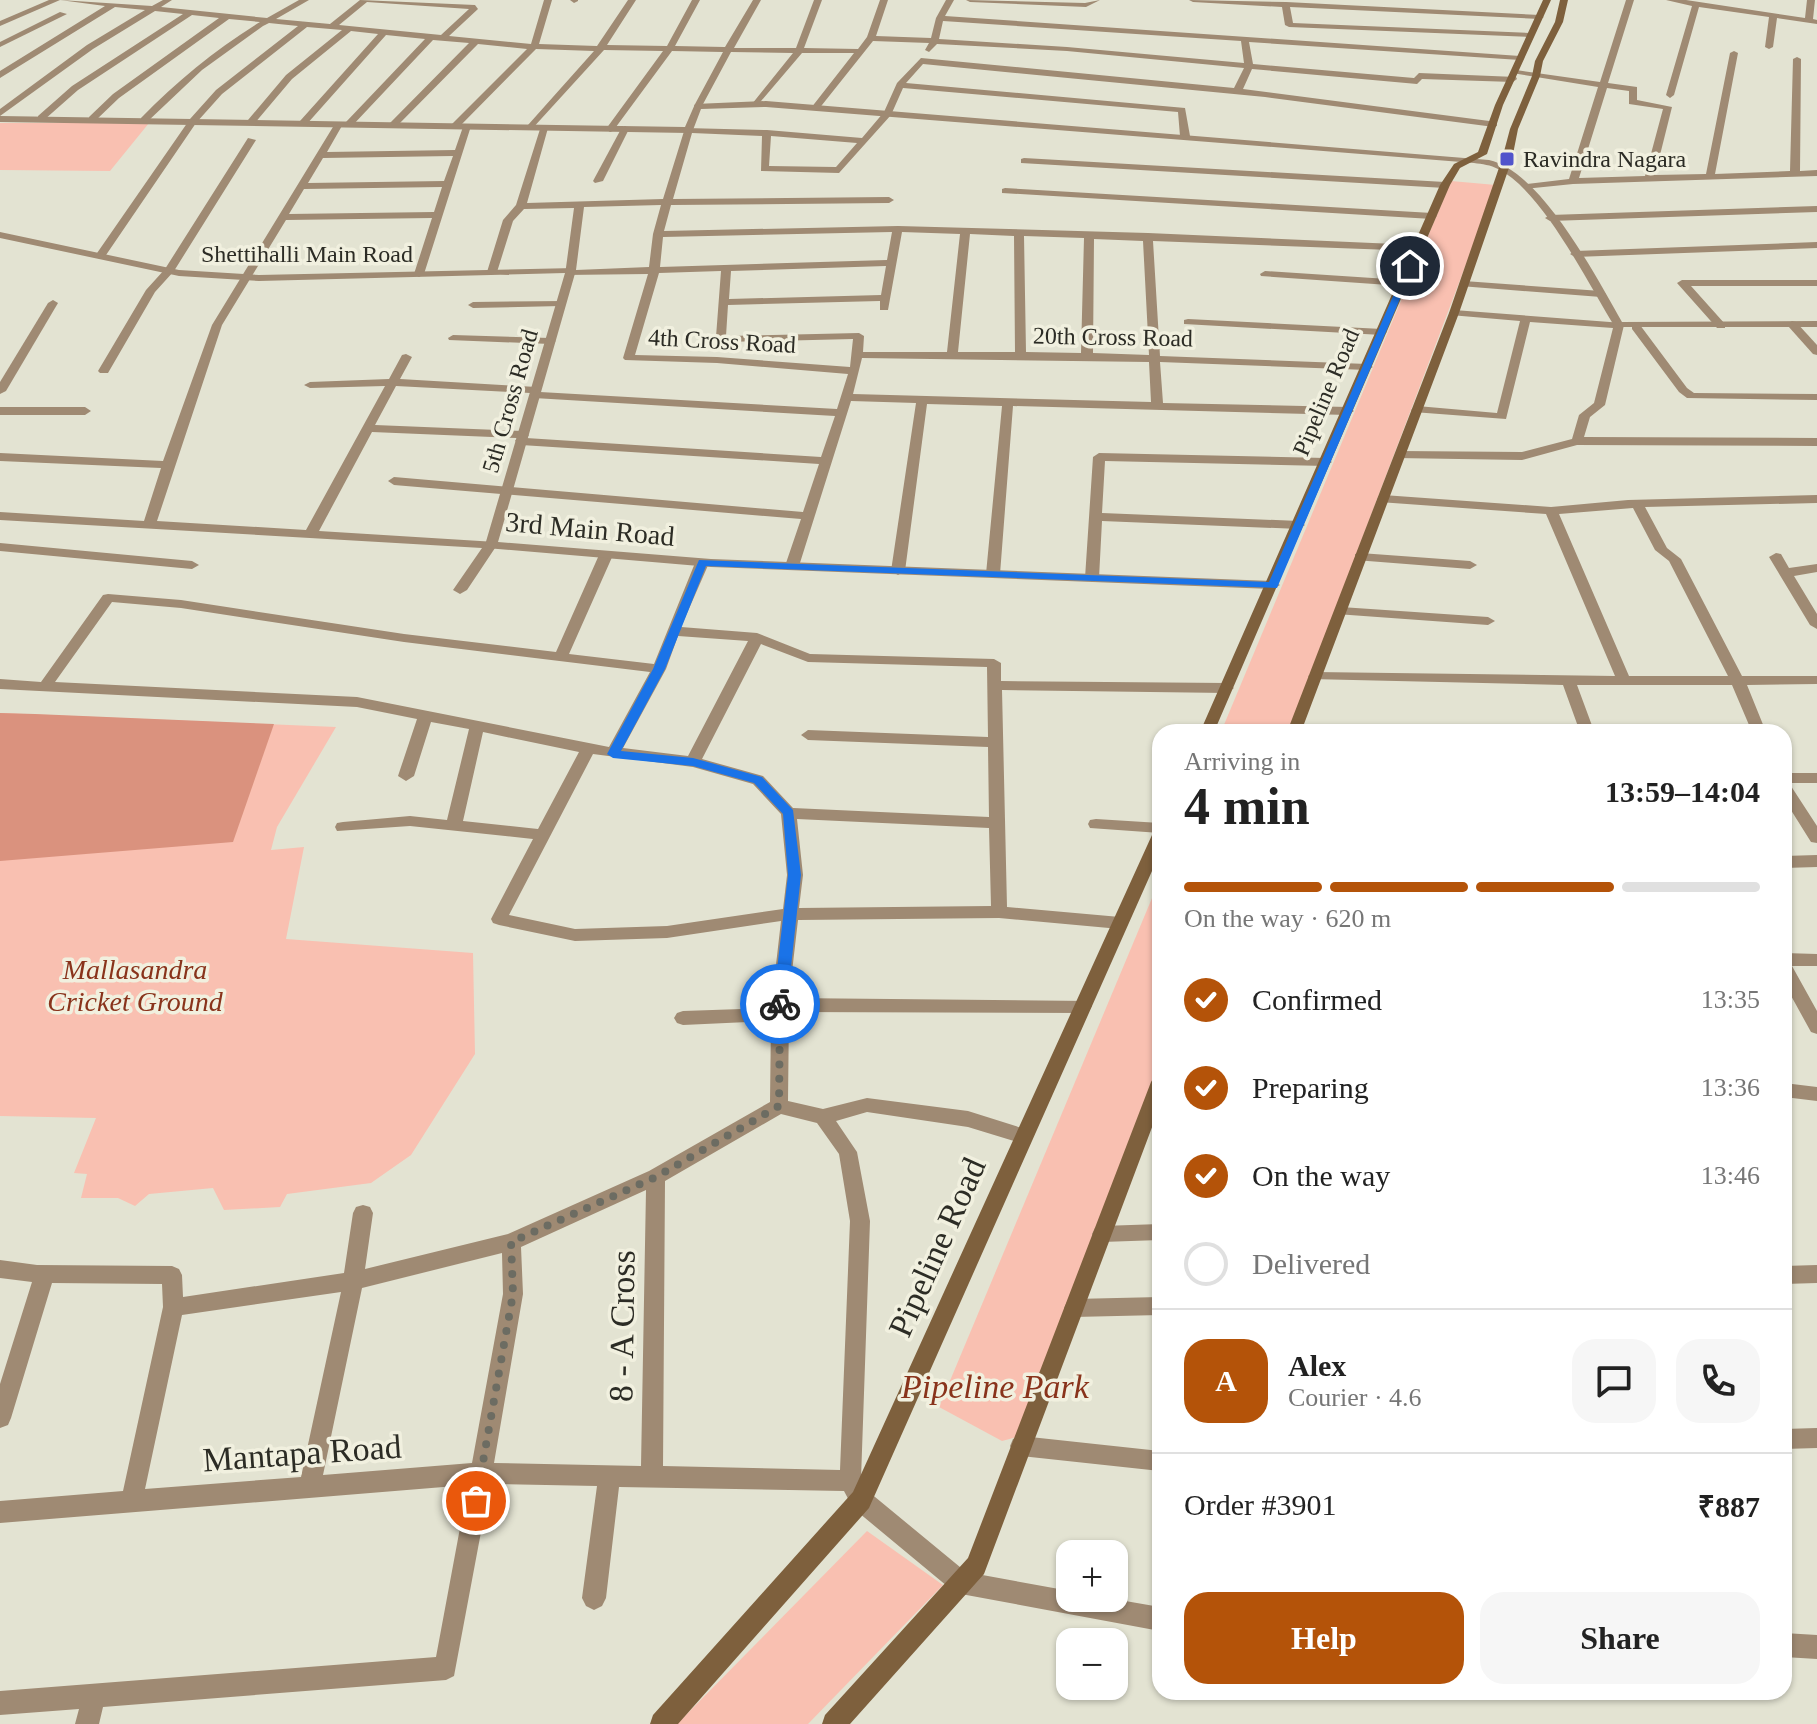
<!DOCTYPE html>
<html lang="en">
<head>
<meta charset="utf-8">
<style>
	:root { --surface:#fff; --page:#f6f6f6; --text:#222; --muted:#767676; --line:#e0e0e0; --accent:#b45309 }
	body { margin:0; font-family:Georgia,serif; background:var(--page); color:var(--text); height:100vh; display:flex; flex-direction:column; font-size:30px; white-space:nowrap }
	* { box-sizing:border-box; margin:0 }
	p { font-size:26px; color:var(--muted) }
	.icon { flex:none; width:44px; height:44px; fill:none; stroke:currentColor; stroke-width:2; stroke-linecap:round; stroke-linejoin:round }
	.map { position:relative; flex:1; overflow:hidden }
	.side { position:absolute; left:1152px; top:724px; width:640px; height:976px; display:flex; flex-direction:column; background:var(--surface); border-radius:24px; box-shadow:0 2px 6px #0004 }
	.side>* { flex:none }
	.fabs { position:absolute; left:1056px; top:1540px; display:grid; gap:16px }
	.fabs a { display:grid; place-items:center; width:72px; height:72px; border-radius:16px; background:var(--surface); box-shadow:0 2px 6px #0004; font-size:40px }
	.pin { position:absolute; display:grid; place-items:center; width:68px; height:68px; color:#fff; margin:-34px; border:4px solid #fff; border-radius:50%; box-shadow:0 2px 8px #0007 }
	.courier { position:absolute; display:grid; place-items:center; width:80px; height:80px; margin:-40px; border:6px solid #1a73e8; border-radius:50%; background:#fff; color:#222; box-shadow:0 2px 10px #0007 }
	.overview em { font-style:normal; font-weight:800 }
	.overview div { display:flex; flex-direction:column-reverse }
	.overview { display:flex; align-items:center; justify-content:space-between; height:136px; padding:0 32px }
	h1 { font-size:52px; font-weight:800; line-height:60px }
	.bar { display:grid; grid-template-columns:repeat(4,1fr); gap:12px 8px; align-content:center; height:96px; padding:0 32px }
	.bar i { height:10px; border-radius:6px; background:var(--line) }
	.bar .active { background:var(--accent) }
	.bar p { grid-column:span 4 }
	.line { display:flex; align-items:center; gap:20px; padding:0 32px; border-top:2px solid var(--line) }
	.line div { flex:1 }
	.round { display:grid; place-items:center; flex:none; width:84px; height:84px; border-radius:24px; background:var(--page) }
	ol { padding:0 32px; list-style:none }
	li { display:flex; align-items:center; gap:24px; height:88px }
	li p { margin-inline-start:auto }
	li .icon { padding:8px; border-radius:50%; background:var(--accent); color:#fff; stroke-width:4 }
	li:last-child { color:var(--muted) }
	li i { width:44px; height:44px; border:4px solid var(--line); border-radius:50% }
	.cta { display:flex; gap:16px; margin-top:auto; padding:16px 32px }
	.cta a { flex:1; height:92px; border-radius:24px; background:var(--accent); color:#fff; font-size:32px; font-weight:800; line-height:92px; text-align:center }
	.cta a+a { background:var(--page); color:var(--text) }
	.map>svg:first-child { display:block }
	.green { fill:#f9c0b1 }
	.forest { fill:#da927e }
	.lines { fill:none; stroke-linecap:round; stroke-linejoin:round }
	.minor { fill:#9f8a73; fill-rule:evenodd }
	.tertiary { fill:#9f8a73; fill-rule:evenodd }
	.secondary { fill:#7e603d; fill-rule:evenodd }
	.route { fill:#1a73e8 }
	.done { stroke:#6c6c62; stroke-width:8; stroke-dasharray:0 14.4 }
	.poi-dot { fill:#5154cb; stroke:#f1f0df; stroke-width:3 }
	.labels { text-anchor:middle; dominant-baseline:central; stroke-width:7; stroke-linejoin:round; paint-order:stroke }
	.far-poi-label { font-size:24px; fill:#2c2c25; stroke:#f1f0df; text-anchor:start }
	.far-street-label { font-size:24px; fill:#2c2c25; stroke:#f1f0df }
	.street-label { font-size:28px; fill:#2c2c25; stroke:#f1f0df }
	.park-label { font-size:28px; font-style:italic; fill:#89331b; stroke:#f1f0df }
	.near-street-label { font-size:34px; fill:#2c2c25; stroke:#f1f0df }
	.near-park-label { font-size:34px; font-style:italic; fill:#89331b; stroke:#f1f0df }
</style>
</head>
<body>
<div class="map">
<svg width="1817" height="1724" viewBox="0 0 1817 1724">
	<rect width="100%" height="100%" fill="#e3e3d2"/>
	<g class="green">
		<polygon points="0,123 149,123 110,171 0,170"/>
		<polygon points="1451,181 1496,185 1289,732 1221,732"/>
		<polygon points="0,713 336,727 277,827 271,850 304,847 286,939 473,953 475,1054 411,1155 371,1183 287,1194 280,1207 224,1210 213,1188 149,1194 135,1206 118,1198 81,1198 87,1174 74,1173 96,1118 0,1116"/>
		<polygon points="1160,879 1160,1073 1021,1436 1002,1441 939,1407"/>
		<polygon points="867,1531 943,1585 808,1724 677,1724"/>
	</g>
	<polygon class="forest" points="0,713 35,714 274,724 233,842 0,861"/>
	<g class="lines">
		<g class="minor">
			<polygon points="49,0 60,0 0,26 0,21"/>
			<path d="M 60,0 L 152,6 L 163,0 L 172,0 L 161,7 L 267,18 L 299,0 L 309,0 L 276,19 L 330,24 L 360,0 L 475,5 L 478,9 L 449,36 L 531,44 L 544,0 L 552,0 L 539,44 L 597,46 L 628,0 L 636,0 L 607,45 L 667,46 L 692,0 L 700,0 L 675,46 L 725,47 L 753,0 L 761,0 L 734,48 L 796,48 L 814,0 L 822,0 L 804,48 L 858,49 L 867,37 L 880,0 L 888,0 L 876,36 L 931,38 L 936,18 L 946,0 L 954,0 L 945,16 L 1520,56 L 1524,58 L 1520,60 L 1249,42 L 1253,64 L 1414,78 L 1419,73 L 1516,77 L 1517,79 L 1513,82 L 1422,79 L 1417,84 L 1252,69 L 1243,89 L 1497,122 L 1497,126 L 1494,127 L 1265,97 L 923,64 L 906,83 L 1185,108 L 1190,136 L 1185,139 L 1180,136 L 1178,112 L 903,88 L 891,115 L 839,173 L 761,171 L 762,136 L 692,133 L 673,199 L 889,197 L 894,200 L 889,203 L 671,205 L 664,231 L 898,226 L 1148,233 L 1418,245 L 1423,248 L 1418,251 L 1153,241 L 1160,356 L 1367,364 L 1373,367 L 1367,370 L 1160,362 L 1163,403 L 1348,407 L 1354,411 L 1348,415 L 1013,406 L 1000,574 L 993,578 L 986,574 L 1002,406 L 927,404 L 905,571 L 898,575 L 891,571 L 916,403 L 851,401 L 799,566 L 792,570 L 785,566 L 801,519 L 394,485 L 388,481 L 394,477 L 803,512 L 819,464 L 521,445 L 515,441 L 517,438 L 372,432 L 319,531 L 496,542 L 497,545 L 467,590 L 460,594 L 453,590 L 482,548 L 0,520 L 0,512 L 144,521 L 161,468 L 0,461 L 0,453 L 163,461 L 212,325 L 336,122 L 343,124 L 327,152 L 455,150 L 464,124 L 471,126 L 424,274 L 419,277 L 414,274 L 432,218 L 286,220 L 222,325 L 157,521 L 306,530 L 385,386 L 310,388 L 304,385 L 310,382 L 389,379 L 402,355 L 406,354 L 412,357 L 400,379 L 536,387 L 540,388 L 540,392 L 837,409 L 848,374 L 717,363 L 625,360 L 623,358 L 648,274 L 565,275 L 574,208 L 524,209 L 513,221 L 497,272 L 488,274 L 487,272 L 503,220 L 516,205 L 541,126 L 548,128 L 527,203 L 663,199 L 685,128 L 767,130 L 862,138 L 884,112 L 897,83 L 921,58 L 1234,88 L 1244,68 L 1067,51 L 937,44 L 929,52 L 925,50 L 929,43 L 873,41 L 818,110 L 811,108 L 854,53 L 802,53 L 756,107 L 752,104 L 793,53 L 731,52 L 702,106 L 698,109 L 694,106 L 723,52 L 672,51 L 613,131 L 610,132 L 606,129 L 663,51 L 604,50 L 531,130 L 528,129 L 528,125 L 594,51 L 536,49 L 458,128 L 452,128 L 452,124 L 527,49 L 478,44 L 396,127 L 390,127 L 390,123 L 469,43 L 433,40 L 352,126 L 346,126 L 346,122 L 425,39 L 386,35 L 306,125 L 300,125 L 300,121 L 378,34 L 351,31 L 292,79 L 254,124 L 248,124 L 248,120 L 286,75 L 342,30 L 307,27 L 222,94 L 196,123 L 104,258 L 100,259 L 95,256 L 190,119 L 216,90 L 298,26 L 269,23 L 263,26 L 202,70 L 147,122 L 141,122 L 141,118 C 177,81 216,49 260,22 L 229,19 L 119,98 L 95,121 L 89,121 L 89,117 L 113,94 L 219,18 L 192,15 L 78,90 L 44,120 L 38,120 L 38,116 L 72,86 L 183,14 L 155,11 L 93,49 L 0,116 L 0,109 L 87,45 L 145,10 L 115,7 L 0,78 L 0,71 L 105,6 ZM 367,2 L 469,9 L 441,35 L 339,25 ZM 943,21 L 1241,41 L 1244,63 L 1067,47 L 939,39 ZM 771,136 L 857,143 L 836,167 L 769,166 ZM 453,156 L 444,181 L 308,183 L 323,158 ZM 442,187 L 434,212 L 289,214 L 304,189 ZM 661,205 L 653,234 L 649,267 L 576,270 L 584,207 ZM 892,232 L 887,260 L 660,267 L 663,237 ZM 902,232 L 960,234 L 947,352 L 863,352 L 864,336 L 859,333 L 726,336 L 728,305 L 880,301 L 880,310 L 888,310 ZM 970,234 L 1014,236 L 1015,352 L 958,352 ZM 1024,236 L 1084,238 L 1081,353 L 1026,352 ZM 1094,239 L 1143,241 L 1149,355 L 1093,353 ZM 886,266 L 881,295 L 729,299 L 731,271 ZM 721,271 L 715,350 L 723,350 L 725,342 L 853,339 L 850,367 L 717,357 L 635,355 L 659,273 ZM 862,358 L 1149,362 L 1151,402 L 853,394 ZM 396,386 L 530,393 L 530,397 L 534,398 L 835,416 L 821,457 L 526,438 L 529,435 L 523,431 L 375,425 Z"/>
			<polygon points="570,0 578,0 578,1 574,3"/>
			<polygon points="966,0 1085,3 1100,0 1086,7 970,2"/>
			<polygon points="1189,0 1286,2 1540,15 1544,17 1540,19 1290,7 1293,23 1530,33 1534,35 1530,37 1289,27 1285,25 1282,7 1193,2"/>
			<path d="M 1626,0 L 1634,0 L 1608,83 L 1637,87 L 1637,100 L 1672,107 L 1655,175 L 1706,174 L 1730,53 L 1734,51 L 1738,53 L 1715,174 L 1790,171 L 1793,59 L 1797,57 L 1801,59 L 1800,171 L 1817,170 L 1817,176 L 1573,184 L 1524,189 L 1524,185 L 1527,184 L 1569,179 L 1598,87 L 1512,73 L 1516,70 L 1600,82 ZM 1607,88 L 1629,91 L 1629,104 L 1663,109 L 1645,176 L 1579,178 Z"/>
			<polygon points="1666,0 1686,0 1805,18 1807,0 1815,0 1813,19 1817,20 1817,24 1777,18 1773,47 1769,49 1765,47 1769,17 1699,7 1674,95 1670,98 1666,95 1692,6"/>
			<polygon points="60,12 67,14 0,47 0,42"/>
			<polygon points="625,126 629,129 603,181 595,183 593,181 621,129"/>
			<polygon points="248,138 256,140 174,271 155,292 108,373 100,373 98,371 146,290 165,269"/>
			<polygon points="1024,158 1445,182 1450,185 1445,188 1021,163 1021,159"/>
			<polygon points="1005,188 1432,213 1437,216 1432,219 1002,193 1002,189"/>
			<polygon points="1817,206 1817,212 1550,221 1545,218 1550,215"/>
			<polygon points="1817,242 1817,248 1575,257 1570,254 1575,251"/>
			<polygon points="1265,271 1403,280 1408,283 1403,286 1261,276 1260,274"/>
			<polygon points="1817,280 1817,286 1691,286 1725,324 1725,328 1717,328 1677,283 1682,280"/>
			<polygon points="1464,281 1601,291 1606,294 1601,297 1460,286 1460,282"/>
			<polygon points="53,300 58,303 6,391 0,394 0,382 48,303"/>
			<polygon points="565,301 565,305 561,306 473,308 468,305 473,302"/>
			<polygon points="1454,310 1623,323 1624,325 1605,405 1590,417 1584,437 1817,438 1817,446 1577,445 1522,460 1396,458 1396,452 1400,451 1522,452 1572,439 1579,415 1594,403 1613,328 1530,322 1506,419 1413,412 1411,410 1417,406 1497,413 1520,321 1450,315 1449,313"/>
			<polygon points="1188,319 1382,329 1387,332 1382,335 1184,324 1184,320"/>
			<polygon points="1792,321 1796,322 1817,345 1817,355 1813,354 1788,326 1787,324"/>
			<polygon points="1632,325 1640,325 1687,388 1694,393 1817,394 1817,400 1687,398 1679,392 1632,329"/>
			<polygon points="453,335 550,338 556,341 550,344 449,340 448,338"/>
			<polygon points="0,407 85,407 91,411 85,415 0,415"/>
			<polygon points="1099,453 1326,458 1332,462 1326,466 1105,461 1102,513 1299,521 1305,525 1299,529 1102,521 1099,578 1092,582 1085,578 1093,457"/>
			<path d="M 1383,495 L 1551,507 L 1628,500 L 1817,495 L 1817,503 L 1645,507 L 1667,548 L 1681,559 L 1742,676 L 1817,676 L 1817,684 L 1747,685 L 1766,732 L 1752,732 L 1732,685 L 1577,685 L 1594,731 L 1580,732 L 1563,685 L 1310,679 L 1308,676 L 1315,672 L 1615,676 L 1546,514 L 1379,502 L 1377,499 ZM 1633,508 L 1655,550 L 1669,561 L 1728,676 L 1629,676 L 1559,514 Z"/>
			<polygon points="0,543 192,561 199,565 192,569 0,551"/>
			<path d="M 606,551 L 613,555 L 569,654 L 654,664 L 695,563 L 702,559 L 709,563 L 681,627 L 757,633 L 810,654 L 994,659 L 1001,663 L 1001,681 L 1227,683 L 1234,688 L 1227,693 L 1002,690 L 1007,907 L 1120,917 L 1126,919 L 1128,923 L 1126,927 L 1120,929 L 999,918 L 798,920 L 789,998 L 1089,1001 L 1092,1006 L 1089,1011 L 1083,1013 L 789,1012 L 788,1101 L 823,1109 L 867,1098 L 968,1111 L 1031,1131 L 1033,1136 L 1031,1141 L 1024,1144 L 968,1127 L 867,1112 L 836,1121 L 857,1152 L 870,1221 L 861,1479 L 869,1492 L 966,1572 L 1070,1591 L 1070,1598 L 1108,1598 L 1160,1607 L 1160,1631 L 961,1594 L 953,1591 L 853,1508 L 844,1491 L 619,1487 L 606,1598 L 602,1606 L 594,1610 L 586,1606 L 582,1598 L 597,1486 L 490,1484 L 454,1676 L 446,1680 L 103,1707 L 99,1724 L 75,1724 L 79,1709 L 0,1715 L 0,1691 L 436,1657 L 468,1485 L 0,1523 L 0,1501 L 123,1491 L 163,1307 L 162,1284 L 52,1283 L 11,1418 L 8,1425 L 0,1428 L 0,1384 L 32,1282 L 0,1278 L 0,1260 L 37,1265 L 172,1266 L 179,1269 L 182,1275 L 183,1297 L 344,1273 L 353,1213 L 356,1207 L 363,1205 L 370,1207 L 373,1213 L 365,1269 L 508,1234 L 649,1171 L 770,1102 L 771,1021 L 683,1025 L 677,1023 L 674,1018 L 677,1013 L 683,1011 L 771,1008 L 781,921 L 667,938 L 575,941 L 499,925 L 493,923 L 491,919 L 533,839 L 410,826 L 337,831 L 335,827 L 337,823 L 343,822 L 410,816 L 447,820 L 469,729 L 431,722 L 414,776 L 406,781 L 398,776 L 417,719 L 357,707 L 0,689 L 0,679 L 41,682 L 103,595 L 108,594 L 181,600 L 404,634 L 556,652 L 599,555 ZM 112,602 L 181,608 L 404,642 L 650,672 L 609,747 L 357,697 L 55,682 ZM 678,636 L 748,641 L 688,756 L 623,748 L 666,669 ZM 761,644 L 808,662 L 987,667 L 988,737 L 808,730 L 801,735 L 808,740 L 988,747 L 989,817 L 793,808 L 763,776 L 702,759 ZM 483,732 L 579,752 L 538,829 L 463,821 ZM 593,754 L 693,767 L 753,784 L 781,814 L 787,875 L 783,909 L 667,926 L 575,929 L 509,915 ZM 797,819 L 989,828 L 991,906 L 799,908 L 803,875 ZM 781,1114 L 817,1123 L 839,1154 L 850,1221 L 840,1470 L 663,1466 L 665,1181 ZM 646,1190 L 641,1466 L 494,1463 L 523,1294 L 521,1247 ZM 502,1253 L 503,1294 L 472,1463 L 323,1475 L 362,1288 ZM 341,1292 L 301,1477 L 145,1489 L 182,1315 Z"/>
			<polygon points="1360,553 1470,561 1477,565 1470,569 1355,560 1355,554"/>
			<polygon points="1776,553 1781,554 1789,568 1817,564 1817,572 1794,576 1817,614 1817,629 1810,625 1769,557"/>
			<polygon points="1341,607 1488,617 1495,621 1488,625 1336,614 1336,608"/>
			<polygon points="1784,773 1817,773 1817,783 1789,783 1817,826 1817,843 1811,842 1784,799"/>
			<polygon points="1096,819 1160,823 1160,833 1090,828 1088,824 1090,820"/>
			<polygon points="1817,855 1817,867 1784,868 1784,856"/>
			<polygon points="1784,953 1817,954 1817,966 1792,966 1817,1011 1817,1034 1811,1032 1784,983"/>
			<polygon points="1784,1083 1817,1087 1817,1101 1784,1097"/>
			<polygon points="1160,1224 1160,1240 1102,1242 1095,1240 1092,1234 1095,1228 1102,1226"/>
			<polygon points="1817,1265 1817,1283 1784,1284 1784,1266"/>
			<polygon points="1160,1297 1160,1315 1074,1317 1067,1314 1064,1308 1067,1302 1074,1299"/>
			<polygon points="1817,1428 1817,1448 1784,1449 1784,1429"/>
			<polygon points="1021,1436 1160,1451 1160,1471 1021,1456 1013,1453 1010,1446 1013,1439"/>
			<polygon points="1784,1633 1817,1635 1817,1659 1784,1657"/>
		</g>
		<g class="tertiary">
			<path d="M 766,101 L 1489,160 C 1542,172 1596,277 1622,322 L 1817,321 L 1817,327 L 1615,327 C 1588,284 1543,191 1498,169 C 1491,165 1482,164 1474,163 L 766,107 L 701,109 L 693,130 L 688,133 L 0,122 L 0,116 L 685,127 L 695,104 Z"/>
			<polygon points="0,232 179,270 259,275 575,268 576,270 498,542 711,559 1273,581 1280,585 1273,589 711,567 486,548 485,545 565,273 259,281 179,276 0,238"/>
		</g>
		<g class="secondary">
			<polygon points="1543,0 1551,0 1503,105 1487,154 1460,168 1450,185 1214,732 1200,732 1440,185 1454,164 1478,152 1495,105"/>
			<polygon points="1560,0 1568,0 1563,22 1543,61 1540,76 1518,129 1512,159 1459,313 1301,732 1287,732 1449,313 1502,159 1510,129 1532,76 1535,61 1555,22"/>
			<polygon points="1160,830 1160,853 869,1508 678,1724 650,1724 653,1715 853,1492 1152,835"/>
			<polygon points="1160,1075 1160,1106 984,1574 850,1724 822,1724 825,1715 968,1558 1151,1082 1154,1077"/>
		</g>
	</g>
	<polygon class="route" points="1407,264 1414,266 1277,588 706,566 665,669 621,751 693,758 762,777 793,810 801,875 787,1004 785,1008 775,1008 773,1004 788,875 783,814 754,783 693,766 613,758 607,754 653,669 699,560 1269,582"/>
	<g class="lines">
		<polyline class="done" points="476,1501 513,1294 511,1242 656,1177 779,1106 780,1004"/>
	</g>
	<rect class="poi-dot" x="1499" y="151" width="16" height="16" rx="4"/>
	<g class="labels">
		<g class="far-poi-label">
			<text x="1523" y="159">Ravindra Nagara</text>
		</g>
		<g class="far-street-label">
			<text x="307" y="254">Shettihalli Main Road</text>
			<text transform="translate(1113 337) rotate(1)">20th Cross Road</text>
			<text transform="translate(722 341) rotate(3)">4th Cross Road</text>
			<text transform="translate(1326 392) rotate(-67)">Pipeline Road</text>
			<text transform="translate(510 401) rotate(-74)">5th Cross Road</text>
		</g>
		<g class="street-label">
			<text transform="translate(590 529) rotate(5)">3rd Main Road</text>
		</g>
		<g class="park-label">
			<text x="135" y="969">Mallasandra<tspan x="135" dy="32">Cricket Ground</tspan></text>
		</g>
		<g class="near-street-label">
			<text transform="translate(937 1247) rotate(-66)">Pipeline Road</text>
			<text transform="translate(622 1326) rotate(-89)">8 - A Cross</text>
			<text transform="translate(302 1453) rotate(-4)">Mantapa Road</text>
		</g>
		<g class="near-park-label">
			<text x="995" y="1386">Pipeline Park</text>
		</g>
	</g>
</svg>
<div class="fabs">
<a>+</a>
<a>−</a>
</div>
<div class="pin" style="left:476px;top:1501px;background:#ea580c"><svg class="icon" aria-label="bag" viewBox="0 0 24 24"><path d="M5 8h14l-1 12H6zM9 8a3 3 0 0 1 6 0"/></svg></div>
<div class="pin" style="left:1410px;top:266px;background:#1f2937"><svg class="icon" aria-label="home" viewBox="0 0 24 24"><path d="M3 11l9-7 9 7M6 9v11h12V9"/></svg></div>
<div class="courier" style="left:780px;top:1004px"><svg class="icon" aria-label="bike" viewBox="0 0 24 24"><circle cx="6" cy="16" r="4"/><circle cx="18" cy="16" r="4"/><path d="M6 16l4-8h5l3 8M10 8l3 8H6M13 5h3"/></svg></div>
<section class="side">
<div class="overview"><div><h1>4 min</h1><p>Arriving in</p></div><em>13:59–14:04</em></div>
<div class="bar"><i class="active"></i><i class="active"></i><i class="active"></i><i></i><p>On the way · 620 m</p></div>
<ol>
<li><svg class="icon" aria-label="check" viewBox="0 0 24 24"><path d="M5 12l5 5 9-10"/></svg>Confirmed<p>13:35</p></li>
<li><svg class="icon" aria-label="check" viewBox="0 0 24 24"><path d="M5 12l5 5 9-10"/></svg>Preparing<p>13:36</p></li>
<li><svg class="icon" aria-label="check" viewBox="0 0 24 24"><path d="M5 12l5 5 9-10"/></svg>On the way<p>13:46</p></li>
<li><i></i>Delivered</li>
</ol>
<div class="line" style="height:144px"><b class="round" style="background:var(--accent);color:#fff">A</b><div><b>Alex</b><p>Courier · 4.6</p></div><a class="round"><svg class="icon" aria-label="chat" viewBox="0 0 24 24"><path d="M4 5h16v11H9l-5 4z"/></svg></a><a class="round"><svg class="icon" aria-label="phone" viewBox="0 0 24 24"><path d="M5 4h4l2 5-3 2q2 4 5 5l2-3 5 2v4C11 20 4 13 5 4z"/></svg></a></div>
<div class="line" style="height:104px"><div>Order #3901</div><b>₹887</b></div>
<div class="cta"><a>Help</a><a>Share</a></div>
</section>
</div>
</body>
</html>
